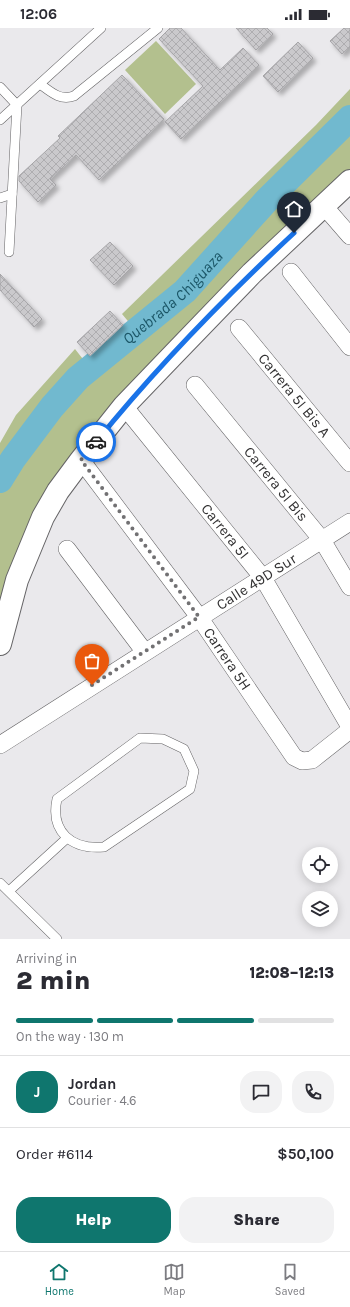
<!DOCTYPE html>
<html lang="en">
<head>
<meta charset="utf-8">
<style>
	:root { --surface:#fff; --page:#f2f2f3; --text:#2b2b33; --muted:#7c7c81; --line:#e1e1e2; --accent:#0f766e }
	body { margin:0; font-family:Karla,sans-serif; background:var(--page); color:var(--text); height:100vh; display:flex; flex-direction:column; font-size:15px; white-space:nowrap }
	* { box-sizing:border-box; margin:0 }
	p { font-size:13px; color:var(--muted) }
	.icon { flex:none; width:22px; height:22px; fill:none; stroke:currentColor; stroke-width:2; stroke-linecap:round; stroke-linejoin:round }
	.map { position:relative; height:911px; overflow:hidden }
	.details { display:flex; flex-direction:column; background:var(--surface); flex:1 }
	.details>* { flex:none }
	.tools { position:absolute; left:302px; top:819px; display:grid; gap:8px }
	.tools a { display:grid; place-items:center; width:36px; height:36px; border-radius:50%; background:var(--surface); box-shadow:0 2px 10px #0003; font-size:20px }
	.pin { position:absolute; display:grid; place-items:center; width:34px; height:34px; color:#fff; margin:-41px -17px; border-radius:50% 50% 50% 0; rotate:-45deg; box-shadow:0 0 4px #0007 }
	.pin .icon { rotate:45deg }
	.courier { position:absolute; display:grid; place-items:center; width:40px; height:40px; margin:-20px; border:3px solid #1a73e8; border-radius:50%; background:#fff; color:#222; box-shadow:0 1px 5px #0007 }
	.summary em { font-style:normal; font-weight:800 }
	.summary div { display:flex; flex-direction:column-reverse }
	.summary { display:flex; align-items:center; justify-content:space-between; height:68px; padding:0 16px }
	h1 { font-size:26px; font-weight:800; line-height:30px }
	.bar { display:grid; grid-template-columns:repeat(4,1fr); gap:6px 4px; align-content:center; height:48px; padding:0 16px }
	.bar i { height:5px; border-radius:3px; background:var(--line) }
	.bar .selected { background:var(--accent) }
	.bar p { grid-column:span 4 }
	.line { display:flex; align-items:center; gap:10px; padding:0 16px; border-top:1px solid var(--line) }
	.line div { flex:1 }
	.round { display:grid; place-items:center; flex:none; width:42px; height:42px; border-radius:16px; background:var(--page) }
	.cta { display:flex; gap:8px; margin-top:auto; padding:8px 16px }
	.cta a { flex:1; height:46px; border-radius:16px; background:var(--accent); color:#fff; font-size:16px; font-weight:800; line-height:46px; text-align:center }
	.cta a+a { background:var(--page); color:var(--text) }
	.status { display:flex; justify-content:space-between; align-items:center; height:28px; padding:0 20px; background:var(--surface); direction:ltr }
	.status svg { height:11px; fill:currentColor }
	.menu { display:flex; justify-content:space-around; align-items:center; height:56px; border-top:1px solid var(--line); background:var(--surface); font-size:11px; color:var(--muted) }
	.menu a { display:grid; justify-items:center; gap:2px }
	.menu .selected { color:var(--accent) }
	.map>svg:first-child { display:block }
	.grass { fill:#b3c08e }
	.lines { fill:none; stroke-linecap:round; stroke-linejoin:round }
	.river { stroke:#71b9cf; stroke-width:26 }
	.building { fill:url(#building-cross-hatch); stroke:#a6a5a8; filter:url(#shadow) }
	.service-casing { stroke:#656466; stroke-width:10 }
	.minor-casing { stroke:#656466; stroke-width:18 }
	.tertiary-casing { stroke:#656466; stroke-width:24 }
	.service { stroke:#fff; stroke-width:9 }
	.minor { stroke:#fff; stroke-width:17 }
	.tertiary { stroke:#fff; stroke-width:22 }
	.done { stroke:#727173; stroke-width:4; stroke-dasharray:0 7.2 }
	.route { stroke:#1a73e8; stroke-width:5 }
	.labels { text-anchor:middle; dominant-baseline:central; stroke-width:4; stroke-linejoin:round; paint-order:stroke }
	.street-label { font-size:15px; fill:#323132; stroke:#f8f6f9 }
	.water-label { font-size:16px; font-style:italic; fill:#1b5667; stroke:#f8f6f9 }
</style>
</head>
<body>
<div class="status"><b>12:06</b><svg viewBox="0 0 49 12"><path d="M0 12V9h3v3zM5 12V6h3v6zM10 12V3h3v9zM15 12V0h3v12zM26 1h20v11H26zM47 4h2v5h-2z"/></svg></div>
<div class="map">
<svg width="350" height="911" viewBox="0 0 350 911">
	<defs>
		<pattern id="building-cross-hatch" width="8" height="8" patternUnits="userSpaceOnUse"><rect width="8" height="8" fill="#cac9cc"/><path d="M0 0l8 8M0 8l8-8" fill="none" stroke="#aeadb0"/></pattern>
		<filter id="shadow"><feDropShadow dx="3.5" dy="3.5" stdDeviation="2" flood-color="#0004"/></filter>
	</defs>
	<rect width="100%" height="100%" fill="#eae9ec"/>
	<g class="grass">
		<polygon points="156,13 196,56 165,86 125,42"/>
		<polygon points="350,61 350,142 297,193 77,426 0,593 0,415 16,387 75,321 86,335 132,298 122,286 316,97"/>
	</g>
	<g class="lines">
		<path class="river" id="s1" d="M 0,452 L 13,431 L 52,379 L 78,350 L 185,263 L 267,172 L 350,90"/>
	</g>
	<g class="building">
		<polygon points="170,0 181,0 220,42 243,20 259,37 181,111 165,94 203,58 159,11"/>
		<polygon points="236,0 267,0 273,6 256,22"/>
		<polygon points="344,0 350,0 350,19 342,26 330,13"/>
		<polygon points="298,14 313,30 278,64 263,48"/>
		<polygon points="122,47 164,91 99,152 76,127 50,151 56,157 38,174 19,153 19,148 60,110 58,108"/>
		<polygon points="110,214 133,238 114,257 90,232"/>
		<polygon points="0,246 42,291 34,299 0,262"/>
		<polygon points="110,283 123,297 90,328 77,314"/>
	</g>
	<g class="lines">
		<g class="service-casing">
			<g id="service">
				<path d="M 40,56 C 51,64 60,73 74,68 L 158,0"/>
				<polyline points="0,59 17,77 9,224"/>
				<polyline points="0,92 101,0"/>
				<polyline points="0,170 12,166"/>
				<path d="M 140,710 L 163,711 L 184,721 L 194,743 L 190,761 L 104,819 C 72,822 50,804 57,771 Z"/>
				<polyline points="0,855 57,911"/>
				<polyline points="9,863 66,811"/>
			</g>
		</g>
		<g class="minor-casing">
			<g id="minor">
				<polyline points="324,178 350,208"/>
				<polyline points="291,244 350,319"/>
				<path id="s2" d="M 239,300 L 350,435"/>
				<path id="s3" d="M 195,357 L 322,512 L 350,559"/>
				<path id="s4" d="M 124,378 L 263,550 L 350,699"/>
				<path id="s5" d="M 81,432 L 199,589 L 294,729 L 302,733 L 312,732 L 350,702"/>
				<polyline points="67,521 144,623"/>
				<path id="s6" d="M 0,717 L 350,494"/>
			</g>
		</g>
		<g class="tertiary-casing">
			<polyline id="tertiary" points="0,616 17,552 43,489 58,463 81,432 124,378 172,328 252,245 350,153"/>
		</g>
		<use href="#service" class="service"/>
		<use href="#minor" class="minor"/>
		<use href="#tertiary" class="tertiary"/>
	</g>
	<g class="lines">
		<polyline class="done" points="92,657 199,589 81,432 96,414"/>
		<path class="route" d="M 96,414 C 156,340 224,270 294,205"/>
	</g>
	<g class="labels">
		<g class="street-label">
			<text stroke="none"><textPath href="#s2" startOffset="87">Carrera 5I Bis A</textPath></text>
			<text stroke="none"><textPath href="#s3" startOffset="128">Carrera 5I Bis</textPath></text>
			<text stroke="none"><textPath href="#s4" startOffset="161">Carrera 5I</textPath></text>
			<text stroke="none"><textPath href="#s6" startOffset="304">Calle 49D Sur</textPath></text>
			<text stroke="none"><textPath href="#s5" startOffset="247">Carrera 5H</textPath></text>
		</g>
		<g class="water-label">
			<text stroke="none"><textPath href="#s1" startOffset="253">Quebrada Chiguaza</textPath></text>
		</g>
	</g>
</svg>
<div class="tools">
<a><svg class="icon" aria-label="locate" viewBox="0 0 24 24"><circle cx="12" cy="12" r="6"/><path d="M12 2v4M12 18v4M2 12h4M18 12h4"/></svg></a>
<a><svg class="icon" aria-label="layers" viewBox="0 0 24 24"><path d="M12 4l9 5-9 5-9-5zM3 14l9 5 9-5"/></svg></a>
</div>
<div class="pin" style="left:92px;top:657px;background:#ea580c"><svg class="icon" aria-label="bag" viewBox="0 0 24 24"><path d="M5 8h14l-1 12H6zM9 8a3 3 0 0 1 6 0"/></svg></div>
<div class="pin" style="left:294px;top:205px;background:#1f2937"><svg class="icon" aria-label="home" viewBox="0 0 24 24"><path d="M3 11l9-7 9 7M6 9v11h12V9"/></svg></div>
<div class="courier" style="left:96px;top:414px"><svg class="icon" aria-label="car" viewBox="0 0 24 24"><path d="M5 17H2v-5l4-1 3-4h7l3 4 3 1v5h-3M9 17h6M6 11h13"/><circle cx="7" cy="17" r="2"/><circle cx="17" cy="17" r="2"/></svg></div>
</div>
<section class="details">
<div class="summary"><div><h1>2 min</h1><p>Arriving in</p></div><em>12:08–12:13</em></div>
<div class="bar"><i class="selected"></i><i class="selected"></i><i class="selected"></i><i></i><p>On the way · 130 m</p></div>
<div class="line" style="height:72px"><b class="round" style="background:var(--accent);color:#fff">J</b><div><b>Jordan</b><p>Courier · 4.6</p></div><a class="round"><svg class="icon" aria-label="chat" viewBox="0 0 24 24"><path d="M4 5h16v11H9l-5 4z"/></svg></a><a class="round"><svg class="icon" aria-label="phone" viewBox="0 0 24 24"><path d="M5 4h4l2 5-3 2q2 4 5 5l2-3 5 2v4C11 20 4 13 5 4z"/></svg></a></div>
<div class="line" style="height:52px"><div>Order #6114</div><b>$50,100</b></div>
<div class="cta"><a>Help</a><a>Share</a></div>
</section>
<nav class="menu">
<a class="selected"><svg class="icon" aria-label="home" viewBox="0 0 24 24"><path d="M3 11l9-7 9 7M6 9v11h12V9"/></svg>Home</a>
<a><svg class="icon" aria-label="map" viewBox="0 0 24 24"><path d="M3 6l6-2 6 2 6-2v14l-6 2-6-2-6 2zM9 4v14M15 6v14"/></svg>Map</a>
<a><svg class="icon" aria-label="saved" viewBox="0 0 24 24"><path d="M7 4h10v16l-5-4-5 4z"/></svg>Saved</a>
</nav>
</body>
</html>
